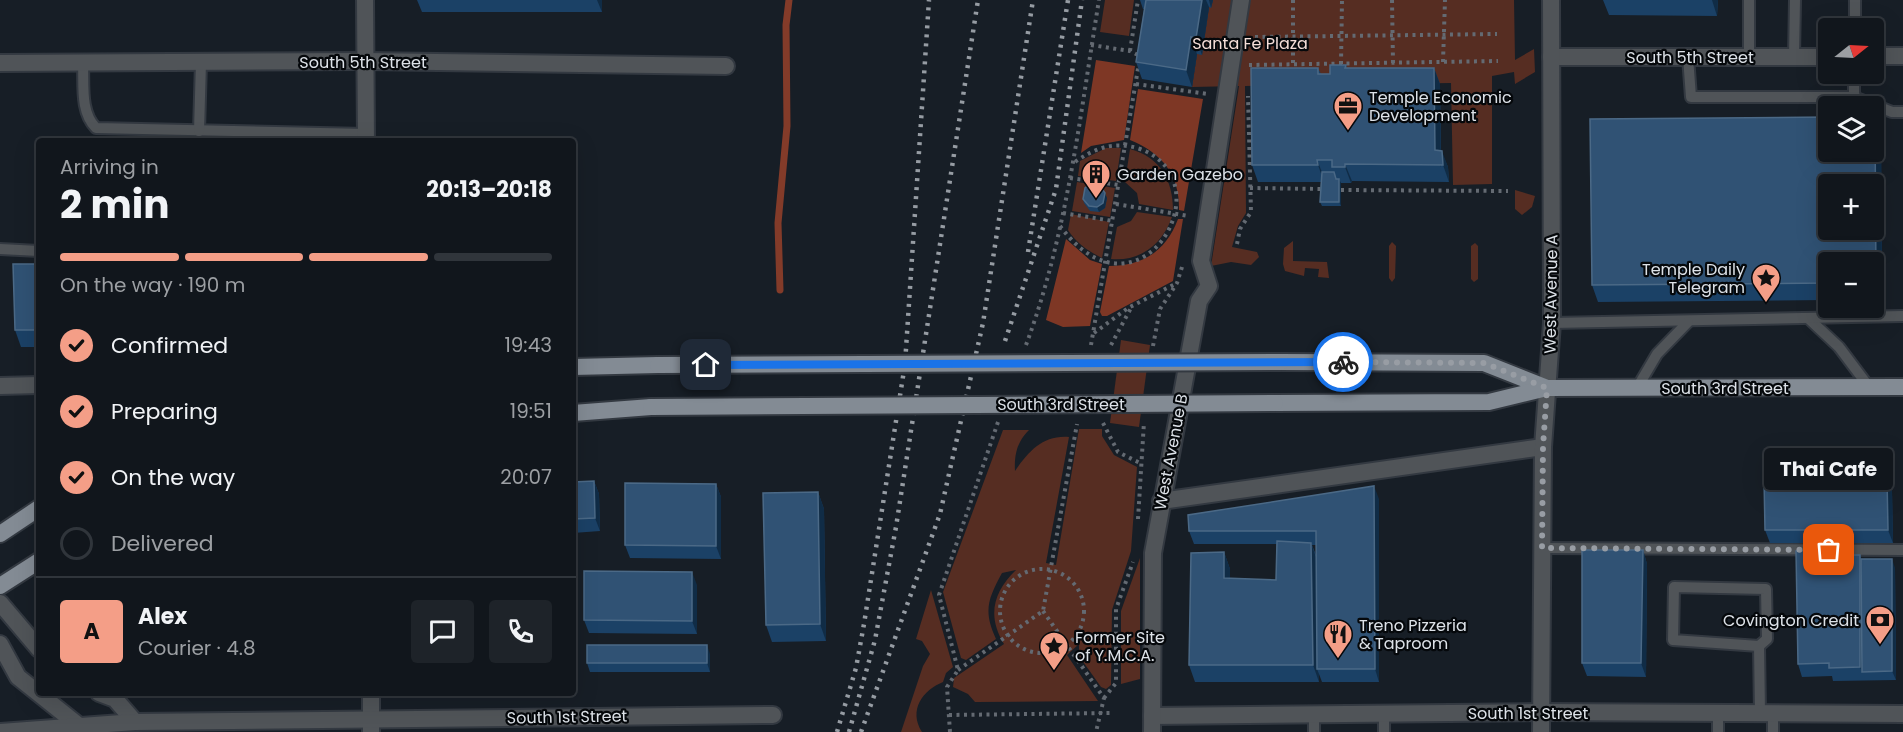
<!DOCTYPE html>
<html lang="en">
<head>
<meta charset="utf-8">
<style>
	:root { --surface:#11161c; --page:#1e2329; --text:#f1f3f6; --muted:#9c9fa3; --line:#30353b; --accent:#f49e87 }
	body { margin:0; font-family:Poppins,sans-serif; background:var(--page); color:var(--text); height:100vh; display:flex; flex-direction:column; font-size:22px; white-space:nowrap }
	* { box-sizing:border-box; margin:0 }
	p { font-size:20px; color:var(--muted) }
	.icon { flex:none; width:33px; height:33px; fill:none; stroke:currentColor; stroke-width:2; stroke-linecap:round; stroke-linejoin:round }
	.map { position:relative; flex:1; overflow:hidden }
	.sheet { position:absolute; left:36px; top:138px; width:540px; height:558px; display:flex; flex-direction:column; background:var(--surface); border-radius:6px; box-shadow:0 6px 24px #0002,0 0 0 2px var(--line) }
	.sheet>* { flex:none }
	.needle { width:39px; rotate:72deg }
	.fabs { position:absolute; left:1818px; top:18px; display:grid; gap:12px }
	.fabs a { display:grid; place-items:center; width:66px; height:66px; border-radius:6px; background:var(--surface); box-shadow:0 6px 24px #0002,0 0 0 2px var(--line); font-size:30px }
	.pin { position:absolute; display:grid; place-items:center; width:51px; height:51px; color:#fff; margin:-26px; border-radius:12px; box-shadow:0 3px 9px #0006 }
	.courier { position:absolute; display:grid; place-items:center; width:60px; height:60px; margin:-30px; border:4px solid #1a73e8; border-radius:50%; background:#fff; color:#222; box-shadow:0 2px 8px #0007 }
	.bubble { position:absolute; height:42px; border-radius:6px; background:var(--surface); box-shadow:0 6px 24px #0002,0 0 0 2px var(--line); font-size:20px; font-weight:700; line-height:42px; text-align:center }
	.summary em { font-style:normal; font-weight:700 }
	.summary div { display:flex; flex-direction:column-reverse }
	.summary { display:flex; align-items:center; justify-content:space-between; height:102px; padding:0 24px }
	h1 { font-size:39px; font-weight:700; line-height:45px }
	.bar { display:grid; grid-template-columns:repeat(4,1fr); gap:9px 6px; align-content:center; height:72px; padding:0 24px }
	.bar i { height:8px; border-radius:4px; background:var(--line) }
	.bar .on { background:var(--accent) }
	.bar p { grid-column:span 4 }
	.line { display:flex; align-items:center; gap:15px; padding:0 24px; border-top:2px solid var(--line) }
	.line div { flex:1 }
	.round { display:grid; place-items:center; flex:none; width:63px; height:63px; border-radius:6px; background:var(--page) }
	ol { padding:0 24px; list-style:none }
	li { display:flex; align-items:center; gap:18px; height:66px }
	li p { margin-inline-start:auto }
	li .icon { padding:6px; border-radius:50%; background:var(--accent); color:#111; stroke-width:4 }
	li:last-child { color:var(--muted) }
	li i { width:33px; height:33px; border:3px solid var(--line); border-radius:50% }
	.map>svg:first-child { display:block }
	.green { fill:#562d22 }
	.forest { fill:#7e3725 }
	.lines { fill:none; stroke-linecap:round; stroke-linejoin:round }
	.stream { stroke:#833b29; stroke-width:7 }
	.service-casing { stroke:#333941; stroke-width:14 }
	.minor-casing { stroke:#333941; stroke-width:20 }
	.primary-casing { stroke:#333941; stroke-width:20 }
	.path { stroke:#646a72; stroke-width:4; stroke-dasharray:3 4.5; stroke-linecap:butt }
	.service { stroke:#505458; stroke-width:10 }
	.minor { stroke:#505458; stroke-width:16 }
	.primary { stroke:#838b94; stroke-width:16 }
	.rail { stroke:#969ca3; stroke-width:4.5; stroke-dasharray:3 6; stroke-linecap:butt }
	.primary-bridge-casing { stroke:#333941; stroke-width:20; stroke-linecap:butt }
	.primary-bridge { stroke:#838b94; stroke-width:16 }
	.wall { fill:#1b4166; fill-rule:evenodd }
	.shaded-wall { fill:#102c46 }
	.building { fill:#305274; stroke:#4b6986; stroke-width:1.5; fill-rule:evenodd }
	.done { stroke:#989da4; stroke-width:6; stroke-dasharray:0 10.8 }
	.route { stroke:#1a73e8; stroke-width:8 }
	.labels { text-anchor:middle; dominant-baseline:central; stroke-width:4.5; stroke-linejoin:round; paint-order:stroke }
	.park-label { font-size:16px; fill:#f5ded8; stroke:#05080b }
	.street-label { font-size:16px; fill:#dde2e8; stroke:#05080b }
	.poi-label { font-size:16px; fill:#dde2e8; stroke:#05080b; text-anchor:start }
</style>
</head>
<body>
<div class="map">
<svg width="1903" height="732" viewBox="0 0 1903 732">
	<rect width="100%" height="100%" fill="#171e26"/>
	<g class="green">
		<polygon points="1105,0 1134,0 1129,36 1100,32"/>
		<polygon points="1213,0 1514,0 1515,60 1534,49 1535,72 1515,84 1514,72 1492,76 1492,184 1453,185 1451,83 1245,86 1246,213 1238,226 1232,247 1257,252 1259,257 1251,265 1231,262 1211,266 1239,86 1192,87 1197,54 1202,54 1209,7 1211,7"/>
		<polygon points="1106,148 1121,148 1116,181 1078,176 1080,161"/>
		<path d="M 1130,149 C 1160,157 1173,180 1173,210 L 1139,204 L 1137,193 L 1125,182 Z"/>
		<polygon points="1077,182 1115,188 1110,217 1072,211"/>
		<polygon points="1515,190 1535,196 1532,207 1522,215 1515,209"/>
		<path d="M 1137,212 L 1172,217 C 1163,243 1141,262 1111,259 L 1117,227 L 1131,221 Z"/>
		<path d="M 1071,214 L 1109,222 L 1102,258 C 1088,251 1077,244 1068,230 Z"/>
		<polygon points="1293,241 1293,261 1327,262 1329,278 1318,277 1319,269 1305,268 1304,276 1285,271 1283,264 1284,248"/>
		<polygon points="1392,242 1396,246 1395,278 1392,282 1389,278 1389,246"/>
		<polygon points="1475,243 1478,246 1478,279 1474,282 1471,279 1471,246"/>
		<polygon points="1121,340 1150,345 1139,427 1110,423"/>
		<path d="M 1079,429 L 1102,429 L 1102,436 L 1114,455 L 1137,467 L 1131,551 L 1112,610 L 1111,685 L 1106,689 L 1101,687 L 1079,656 L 1079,644 L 1067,655 L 1098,701 L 975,702 L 968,694 L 953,687 L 954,678 L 1004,644 C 987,616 993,592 1016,570 L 1002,573 C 988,599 983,611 996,639 L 966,660 L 961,658 L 943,592 L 1003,430 L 1029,430 C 1017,442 1014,455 1015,471 C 1029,451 1043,435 1069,437 L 1046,563 L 1056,565 Z"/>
		<polygon points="1140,558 1140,679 1121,684 1121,611"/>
		<path d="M 931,590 L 953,667 L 946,673 L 943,682 C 923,690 908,710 922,732 L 901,732 L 923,666 L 930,654 L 922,641 L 916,639 Z"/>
	</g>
	<g class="forest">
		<polygon points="1096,60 1135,66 1124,140 1091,146 1081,153"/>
		<path d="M 1138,89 L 1203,99 L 1184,211 L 1179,210 C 1180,175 1162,153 1130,140 Z"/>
		<path d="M 1178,219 L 1183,219 L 1173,281 L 1107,316 L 1102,316 L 1100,312 L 1109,266 C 1143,266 1166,251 1178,219 Z"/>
		<polygon points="1066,239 1090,260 1102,264 1090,326 1063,327 1046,320"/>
	</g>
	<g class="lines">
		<polyline class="stream" points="780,290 778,223 787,126 786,25 789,0"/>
		<g class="service-casing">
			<g id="service">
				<polyline points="1749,0 1749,57"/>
				<polyline points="1855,28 1855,0"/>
				<polyline points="1688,57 1691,97 1854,97 1892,112 1903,112"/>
				<polyline points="1794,57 1795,0"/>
				<path d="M 83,63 C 84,85 80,112 96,128 L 366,134"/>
				<polyline points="1854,74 1854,97"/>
				<polyline points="199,131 201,62"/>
				<polyline points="0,249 39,251"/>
				<polyline points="1808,318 1839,347 1869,387"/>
				<polyline points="1552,323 1903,316"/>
				<polyline points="1637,388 1657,354 1688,322"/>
				<polyline points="1542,548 1903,550"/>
				<polyline points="1759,646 1673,640 1674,587 1766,589 1767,639 1759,646 1760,713"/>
				<polyline points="1718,713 1718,732"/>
				<polyline points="1314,715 1314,732"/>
				<polyline points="1384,732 1384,714"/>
				<polyline points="1773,732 1773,713"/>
			</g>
		</g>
		<g class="minor-casing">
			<g id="minor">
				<polyline points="365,0 366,141"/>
				<polyline points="1874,56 1903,56"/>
				<polyline points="1551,57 1828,57"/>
				<polyline points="0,63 365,61 726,66"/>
				<polyline points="0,386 39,385"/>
				<polyline points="1161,501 1543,447"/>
				<polyline points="0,603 39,649"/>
				<polyline points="0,644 18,677 78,725"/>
				<polyline points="99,693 115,699 135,722"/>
				<polyline points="371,693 371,732"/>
				<polyline points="1152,716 1540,712 1903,714"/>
				<polyline points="0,732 135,722 773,715"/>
				<polyline points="1152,732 1153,553 1199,301 1209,286 1201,261 1241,0"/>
				<polyline points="1541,732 1543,447 1552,323 1551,0"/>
			</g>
		</g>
		<g class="primary-casing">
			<g id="primary">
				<polyline points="1281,362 1484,363 1547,388"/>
				<polyline points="573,367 658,365"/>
				<polyline points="1275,403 1489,402 1547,388 1903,387"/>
				<polyline points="573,413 651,407"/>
				<polyline points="0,534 39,508"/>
				<polyline points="0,586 39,561"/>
			</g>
		</g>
		<g class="path">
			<polyline points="1293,0 1293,64"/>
			<polyline points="1392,0 1393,63"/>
			<polyline points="1255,37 1497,34"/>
			<polyline points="1091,45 1130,51 1140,56"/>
			<polyline points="1130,51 1138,0"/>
			<polyline points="1443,62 1445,0"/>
			<polyline points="1341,64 1342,0"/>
			<polyline points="1249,65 1498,61"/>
			<polyline points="1136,84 1208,94"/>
			<polyline points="1070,178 1119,185"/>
			<polyline points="1250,188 1322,189"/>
			<polyline points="1341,190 1508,191"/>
			<polyline points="1116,204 1189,216"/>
			<polyline points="1063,213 1113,221"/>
			<path d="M 1060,226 C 1139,333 1228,181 1140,149 C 1113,140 1093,149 1072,164"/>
			<polyline points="1237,244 1240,229 1251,212 1248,96"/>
			<polyline points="1094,333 1128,308 1177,283"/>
			<path d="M 1026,345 C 1067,235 1080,115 1099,0"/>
			<polyline points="1091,345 1139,63"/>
			<polyline points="1111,345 1132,306"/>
			<polyline points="1153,346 1160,309 1177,283 1182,267"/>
			<polyline points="1103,423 1118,452 1140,463"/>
			<polyline points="1138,519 1144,422"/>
			<circle cx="1042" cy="611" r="42"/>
			<polyline points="1043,611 1104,698 1096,732"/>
			<polyline points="958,670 1043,611 1077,424"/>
			<polyline points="1104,698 1116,683 1116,609 1133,562"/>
			<polyline points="949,715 1111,713"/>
			<polyline points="950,732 947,687 958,670 939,595 998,422"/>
		</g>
		<use href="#service" class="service"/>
		<use href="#minor" class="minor"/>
		<use href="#primary" class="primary"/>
		<g class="rail">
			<polyline points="1028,252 1068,0"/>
			<polyline points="1005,341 1056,189 1082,0"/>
			<polyline points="837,732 856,668 864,624 905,364 929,0"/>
			<polyline points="849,732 875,640 896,527 978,0"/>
			<polyline points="861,732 940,514 983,323 1033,0"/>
		</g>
		<g class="primary-bridge-casing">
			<g id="primary-bridge">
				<polyline points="658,365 1281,362"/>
				<polyline points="651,407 1275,403"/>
			</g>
		</g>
		<use href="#primary-bridge" class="primary-bridge"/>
	</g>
	<g class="wall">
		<polygon points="417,0 602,0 602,12 422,12"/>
		<polygon points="1140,0 1213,0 1211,8 1209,7 1202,55 1197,54 1192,87 1142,79 1136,62 1144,9 1143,9"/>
		<polygon points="1603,0 1718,0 1717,16 1609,15"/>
		<polygon points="1346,65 1347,68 1434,68 1440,84 1441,151 1448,167 1449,182 1352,181 1351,183 1341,183 1341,206 1322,206 1320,202 1321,182 1258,182 1252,165 1318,68 1321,74 1330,74"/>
		<polygon points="1881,134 1882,300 1874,300 1874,262 1828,262 1828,300 1598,302 1592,285"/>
		<polygon points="1107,198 1105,208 1099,212 1090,211 1084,203 1083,199"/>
		<polygon points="39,264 39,347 21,347 15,330"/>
		<polygon points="1887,478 1892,491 1893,543 1770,543 1765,530"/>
		<polygon points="594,481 599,494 600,531 573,533 573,482"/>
		<polygon points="716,484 721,497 721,559 630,558 625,545"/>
		<polygon points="818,492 824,509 826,641 772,642 766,625"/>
		<path d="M 1379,499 L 1379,682 L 1322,682 L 1319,674 L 1319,682 L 1195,682 L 1189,665 L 1224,552 L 1230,569 L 1230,578 L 1276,580 L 1277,544 L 1194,544 L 1189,531 ZM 1312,545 L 1316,545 L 1316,555 Z"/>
		<polygon points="1643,550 1647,564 1646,677 1587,676 1582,663"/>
		<polygon points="1828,555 1860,555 1861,559 1895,568 1896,680 1833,681 1832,676 1802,677 1798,664"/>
		<polygon points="697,585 697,634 589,633 584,620"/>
		<polygon points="710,654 710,672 590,672 587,663"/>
	</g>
	<g class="shaded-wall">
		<polygon points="597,0 602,0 602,12"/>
		<polygon points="1202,0 1206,0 1209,7 1202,55 1196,38"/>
		<polygon points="1209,0 1213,0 1211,8"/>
		<polygon points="1712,0 1718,0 1717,16"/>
		<polygon points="1191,37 1197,54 1192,87 1186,70"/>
		<polygon points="1434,68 1440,84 1441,167 1435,150"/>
		<polygon points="1875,117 1881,134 1882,300 1876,283"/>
		<polygon points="1442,151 1448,167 1449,182 1443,165"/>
		<polygon points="1317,160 1324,177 1324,182 1318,165"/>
		<polygon points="1345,164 1352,181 1351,183 1345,167"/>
		<polygon points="1339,179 1341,183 1341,206 1339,202"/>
		<polygon points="1105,193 1107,198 1105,208 1099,212 1097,207"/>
		<polygon points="1887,478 1892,491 1893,543 1888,530"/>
		<polygon points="594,481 599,494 600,531 595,518"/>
		<polygon points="716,484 721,497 721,559 716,546"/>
		<polygon points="1374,486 1379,499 1379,682 1375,669"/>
		<polygon points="818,492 824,509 826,641 820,624"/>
		<polygon points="1311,543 1317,560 1317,669 1319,674 1319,682 1313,665"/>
		<polygon points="1643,550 1647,564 1646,677 1641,663"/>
		<polygon points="1224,552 1230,569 1230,595 1224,578"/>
		<polygon points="1860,555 1865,568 1862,672 1860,667"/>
		<polygon points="1892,559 1895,568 1896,680 1892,671"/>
		<polygon points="692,572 697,585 697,634 692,621"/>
		<polygon points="707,645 710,654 710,672 707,663"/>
	</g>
	<g class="building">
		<polygon points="1146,0 1202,0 1196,38 1191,37 1186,70 1136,62"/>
		<polygon points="1330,65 1346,65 1345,68 1434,68 1435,150 1442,151 1443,165 1345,164 1345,167 1332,167 1332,160 1317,160 1318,165 1252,165 1251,68 1318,68 1318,74 1330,74"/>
		<path d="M 1828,117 L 1828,152 L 1874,152 L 1874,117 L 1875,117 L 1876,283 L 1874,283 L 1874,262 L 1828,262 L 1828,283 L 1592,285 L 1590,119 ZM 1828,184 L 1874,184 L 1874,230 L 1828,230 Z"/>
		<polygon points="1322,172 1334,172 1336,179 1339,179 1339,202 1320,202"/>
		<polygon points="1091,183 1100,186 1105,193 1103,203 1097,207 1089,206 1083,199 1085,188"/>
		<polygon points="13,264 39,264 39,330 15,330"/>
		<polygon points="1887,478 1888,530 1765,530 1764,479"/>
		<polygon points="594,481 595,518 573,519 573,482"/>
		<polygon points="625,483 716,484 716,546 625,545"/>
		<polygon points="1374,486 1375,669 1317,669 1316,531 1189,531 1188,515"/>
		<polygon points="818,492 820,624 766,625 763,493"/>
		<polygon points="1277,541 1311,543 1313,665 1189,665 1191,553 1224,552 1224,578 1276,580"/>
		<polygon points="1582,550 1643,550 1641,663 1582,663"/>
		<polygon points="1826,550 1828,555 1860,555 1860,667 1829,668 1829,663 1798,664 1796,551"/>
		<polygon points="1861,559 1892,559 1892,671 1862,672"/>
		<polygon points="584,571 692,572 692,621 584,620"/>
		<rect x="587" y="645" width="120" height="18"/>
	</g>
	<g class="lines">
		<polyline class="done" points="1343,362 1484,363 1547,388 1543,447 1542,548 1829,550"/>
		<polyline class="route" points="706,365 1343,362"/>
	</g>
	<defs>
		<g id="office-pin" transform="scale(1.5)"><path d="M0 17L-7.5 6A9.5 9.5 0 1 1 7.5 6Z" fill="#f49e87" stroke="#05080b"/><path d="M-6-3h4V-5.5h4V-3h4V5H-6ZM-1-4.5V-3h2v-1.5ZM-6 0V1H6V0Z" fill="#111"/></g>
		<g id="building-pin" transform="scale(1.5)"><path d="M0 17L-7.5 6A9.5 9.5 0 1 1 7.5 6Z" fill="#f49e87" stroke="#05080b"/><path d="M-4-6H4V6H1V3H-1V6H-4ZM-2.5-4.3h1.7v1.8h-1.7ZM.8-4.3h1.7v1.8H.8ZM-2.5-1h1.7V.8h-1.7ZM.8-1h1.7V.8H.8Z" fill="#111"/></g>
		<g id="sight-pin" transform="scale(1.5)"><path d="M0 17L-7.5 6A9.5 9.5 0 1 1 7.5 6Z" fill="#f49e87" stroke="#05080b"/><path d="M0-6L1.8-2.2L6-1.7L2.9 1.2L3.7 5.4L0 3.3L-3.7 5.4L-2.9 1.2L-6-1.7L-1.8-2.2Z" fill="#111"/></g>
		<g id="bank-pin" transform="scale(1.5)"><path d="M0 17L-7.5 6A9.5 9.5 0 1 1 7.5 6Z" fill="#f49e87" stroke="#05080b"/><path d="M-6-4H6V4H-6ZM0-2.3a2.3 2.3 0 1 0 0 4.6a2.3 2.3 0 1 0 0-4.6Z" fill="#111"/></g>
		<g id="restaurant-pin" transform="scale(1.5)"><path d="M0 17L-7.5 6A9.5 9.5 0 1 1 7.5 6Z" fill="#f49e87" stroke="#05080b"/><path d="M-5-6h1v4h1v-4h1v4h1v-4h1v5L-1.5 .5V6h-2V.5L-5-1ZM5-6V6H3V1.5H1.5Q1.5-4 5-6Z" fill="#111"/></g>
	</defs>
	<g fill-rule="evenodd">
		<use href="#office-pin" x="1348" y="106"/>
		<use href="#building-pin" x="1096" y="174"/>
		<use href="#sight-pin" x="1766" y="278"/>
		<use href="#bank-pin" x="1880" y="620"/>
		<use href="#restaurant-pin" x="1338" y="634"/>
		<use href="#sight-pin" x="1054" y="646"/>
	</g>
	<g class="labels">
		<g class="park-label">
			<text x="1250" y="43">Santa Fe Plaza</text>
		</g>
		<g class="street-label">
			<text x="1690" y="57">South 5th Street</text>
			<text x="363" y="62">South 5th Street</text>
			<text transform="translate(1551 294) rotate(-89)">West Avenue A</text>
			<text x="1725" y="388">South 3rd Street</text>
			<text x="1061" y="404">South 3rd Street</text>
			<text transform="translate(1171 452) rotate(-79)">West Avenue B</text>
			<text x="1528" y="713">South 1st Street</text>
			<text transform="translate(567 717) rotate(-1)">South 1st Street</text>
		</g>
		<g class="poi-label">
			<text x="1369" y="97">Temple Economic<tspan x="1369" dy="18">Development</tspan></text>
			<text x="1117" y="174">Garden Gazebo</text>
			<text x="1745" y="269" text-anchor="end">Temple Daily<tspan x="1745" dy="18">Telegram</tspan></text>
			<text x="1859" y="620" text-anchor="end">Covington Credit</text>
			<text x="1359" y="625">Treno Pizzeria<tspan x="1359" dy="18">&amp; Taproom</tspan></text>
			<text x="1075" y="637">Former Site<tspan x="1075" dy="18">of Y.M.C.A.</tspan></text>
		</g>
	</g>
</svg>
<div class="fabs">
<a><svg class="needle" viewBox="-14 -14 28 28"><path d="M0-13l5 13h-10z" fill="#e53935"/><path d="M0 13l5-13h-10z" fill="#9c9fa3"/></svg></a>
<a><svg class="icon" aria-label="layers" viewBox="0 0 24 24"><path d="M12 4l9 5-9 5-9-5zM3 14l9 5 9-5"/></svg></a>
<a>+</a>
<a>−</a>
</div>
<div class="pin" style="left:1829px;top:550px;background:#ea580c"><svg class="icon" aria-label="bag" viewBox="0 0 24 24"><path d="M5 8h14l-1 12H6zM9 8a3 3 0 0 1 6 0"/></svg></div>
<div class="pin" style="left:706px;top:365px;background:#1f2937"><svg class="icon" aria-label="home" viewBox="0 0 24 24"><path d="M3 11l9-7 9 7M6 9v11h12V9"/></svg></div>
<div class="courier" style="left:1343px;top:362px"><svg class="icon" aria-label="bike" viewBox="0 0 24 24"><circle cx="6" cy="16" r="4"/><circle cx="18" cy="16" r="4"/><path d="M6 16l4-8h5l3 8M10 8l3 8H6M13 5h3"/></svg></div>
<div class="bubble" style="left:1764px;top:448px;width:129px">Thai Cafe</div>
<section class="sheet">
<div class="summary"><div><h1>2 min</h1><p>Arriving in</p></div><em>20:13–20:18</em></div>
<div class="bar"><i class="on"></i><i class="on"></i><i class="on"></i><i></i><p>On the way · 190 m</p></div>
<ol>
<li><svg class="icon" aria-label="check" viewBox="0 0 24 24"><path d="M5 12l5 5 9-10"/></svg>Confirmed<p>19:43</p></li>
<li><svg class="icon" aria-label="check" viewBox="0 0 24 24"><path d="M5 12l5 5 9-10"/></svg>Preparing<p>19:51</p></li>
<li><svg class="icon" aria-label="check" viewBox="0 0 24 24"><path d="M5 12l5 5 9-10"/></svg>On the way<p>20:07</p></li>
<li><i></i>Delivered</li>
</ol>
<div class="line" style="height:108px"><b class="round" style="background:var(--accent);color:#111">A</b><div><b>Alex</b><p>Courier · 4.8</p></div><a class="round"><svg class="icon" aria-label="chat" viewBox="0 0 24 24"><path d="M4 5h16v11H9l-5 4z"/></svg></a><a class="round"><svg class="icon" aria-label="phone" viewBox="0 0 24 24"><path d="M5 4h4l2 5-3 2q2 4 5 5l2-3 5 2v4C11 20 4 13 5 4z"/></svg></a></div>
</section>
</div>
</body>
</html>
